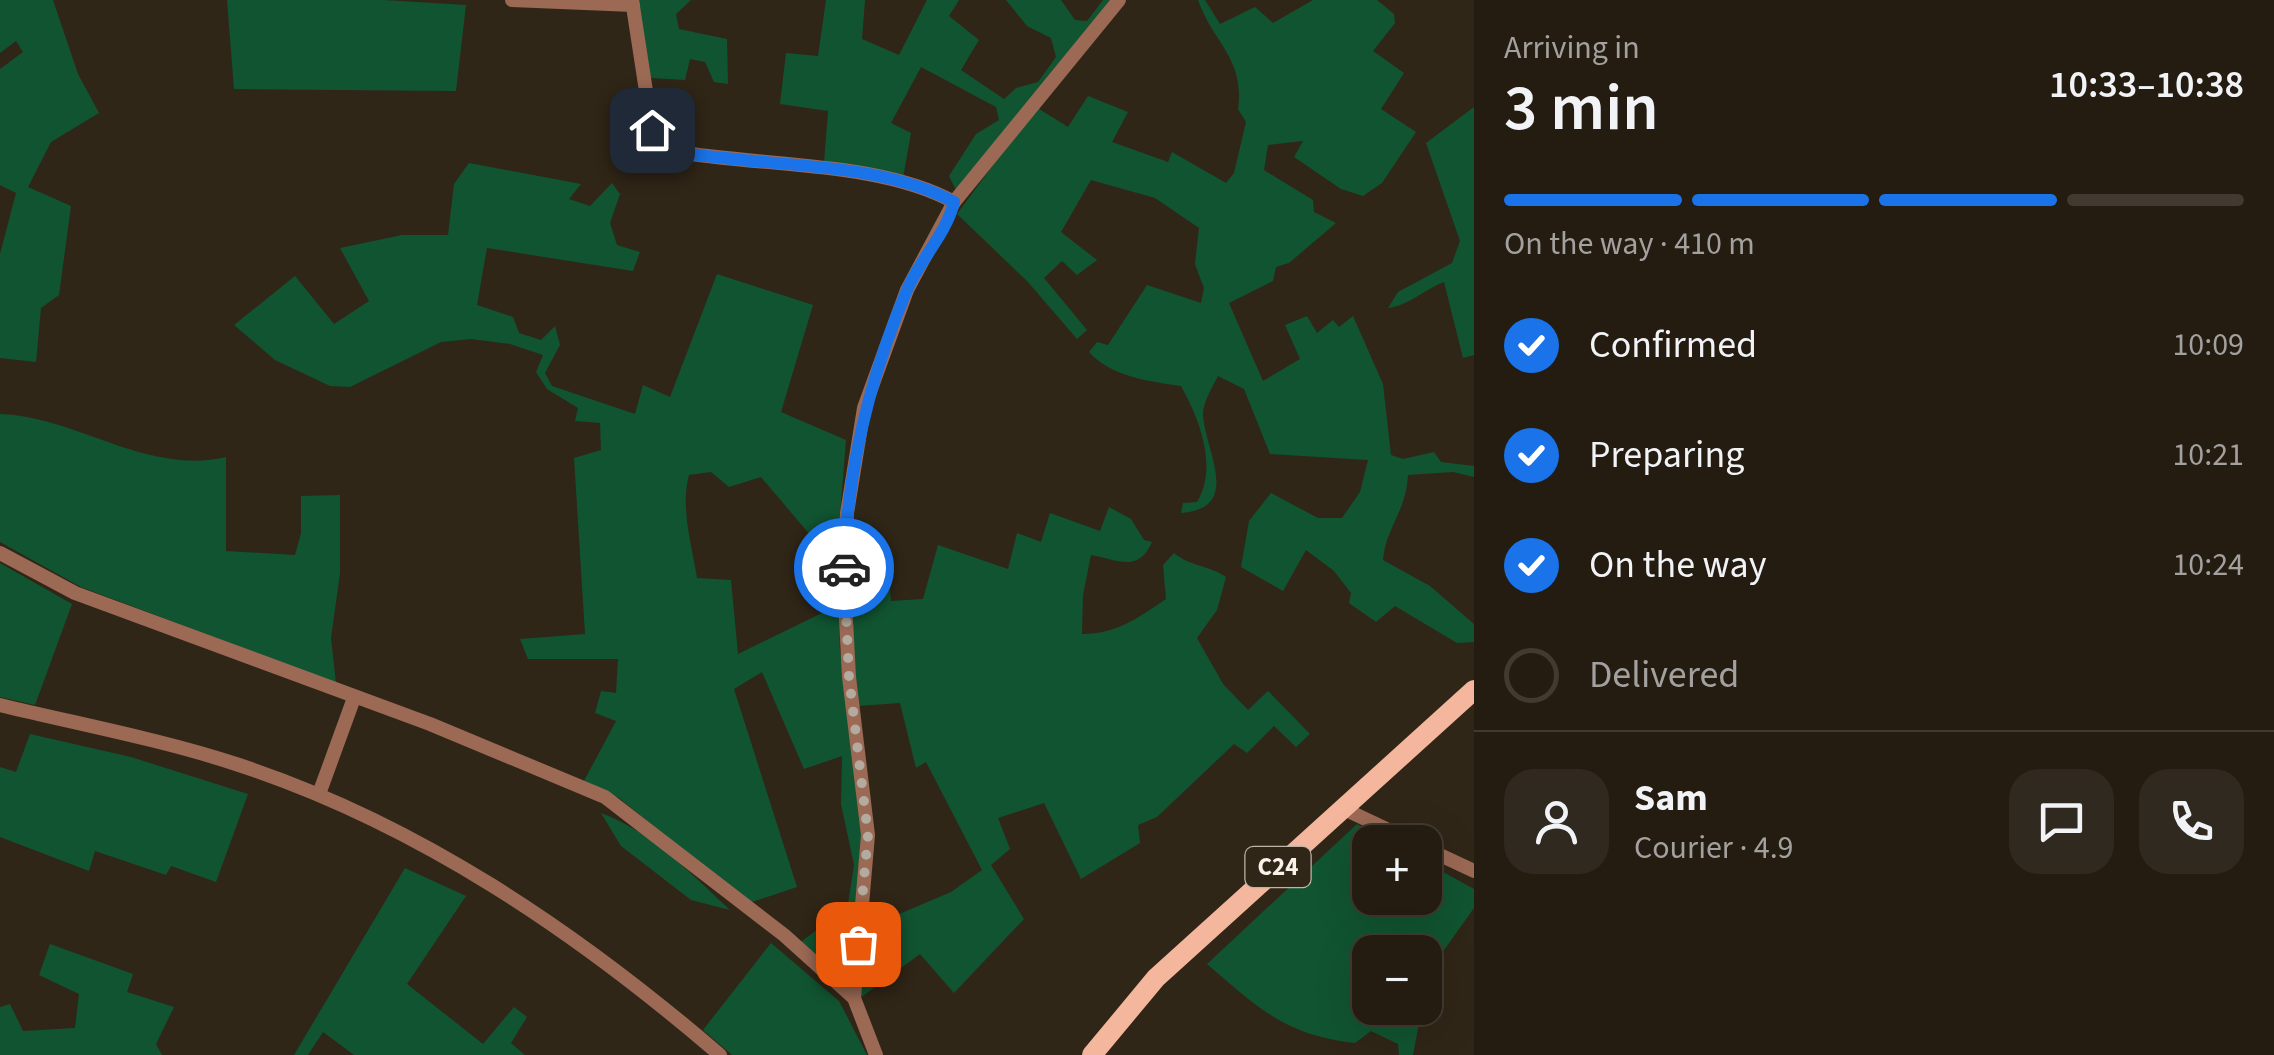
<!DOCTYPE html>
<html lang="en">
<head>
<meta charset="utf-8">
<style>
	:root { --surface:#241c11; --page:#30291f; --text:#f1f3f6; --muted:#a3a19f; --line:#413a31; --accent:#1a73e8 }
	body { margin:0; font-family:"Source Sans 3",sans-serif; background:var(--page); color:var(--text); height:100vh; display:flex; flex-direction:column; font-size:38px; white-space:nowrap }
	* { box-sizing:border-box; margin:0 }
	p { font-size:32px; color:var(--muted) }
	.icon { flex:none; width:55px; height:55px; fill:none; stroke:currentColor; stroke-width:2; stroke-linecap:round; stroke-linejoin:round }
	.map { position:relative; flex:1; overflow:hidden }
	.sheet { display:flex; flex-direction:column; background:var(--surface); width:800px }
	.sheet>* { flex:none }
	.fabs { position:absolute; left:1352px; top:825px; display:grid; gap:20px }
	.fabs a { display:grid; place-items:center; width:90px; height:90px; border-radius:20px; background:var(--surface); box-shadow:0 10px 40px #0002,0 0 0 2px var(--line); font-size:50px }
	.pin { position:absolute; display:grid; place-items:center; width:85px; height:85px; color:#fff; margin:-42px; border-radius:20px; box-shadow:0 5px 15px #0006 }
	.courier { position:absolute; display:grid; place-items:center; width:100px; height:100px; margin:-50px; border:8px solid #1a73e8; border-radius:50%; background:#fff; color:#222; box-shadow:0 2px 12px #0007 }
	.head em { font-style:normal; font-weight:600 }
	.head div { display:flex; flex-direction:column-reverse }
	.head { display:flex; align-items:center; justify-content:space-between; height:170px; padding:0 30px }
	h1 { font-size:65px; font-weight:600; line-height:75px }
	.bar { display:grid; grid-template-columns:repeat(4,1fr); gap:15px 10px; align-content:center; height:120px; padding:0 30px }
	.bar i { height:12px; border-radius:8px; background:var(--line) }
	.bar .current { background:var(--accent) }
	.bar p { grid-column:span 4 }
	.line { display:flex; align-items:center; gap:25px; padding:0 30px; border-top:2px solid var(--line) }
	.line div { flex:1 }
	.round { display:grid; place-items:center; flex:none; width:105px; height:105px; border-radius:30px; background:var(--page) }
	ol { padding:0 30px; list-style:none }
	li { display:flex; align-items:center; gap:30px; height:110px }
	li p { margin-inline-start:auto }
	li .icon { padding:10px; border-radius:50%; background:var(--accent); color:#fff; stroke-width:4 }
	li:last-child { color:var(--muted) }
	li i { width:55px; height:55px; border:5px solid var(--line); border-radius:50% }
	main { display:flex; flex:1; min-height:0 }
	.map>svg:first-child { display:block }
	.green { fill:#115431; fill-rule:evenodd }
	.lines { fill:none; stroke-linecap:round; stroke-linejoin:round }
	.street { stroke:#9b6954; stroke-width:14 }
	.primary { stroke:#f4b69c; stroke-width:20 }
	.done { stroke:#b3ab9f; stroke-width:10; stroke-dasharray:0 18 }
	.route { stroke:#1a73e8; stroke-width:12 }
	.labels { text-anchor:middle; dominant-baseline:central; stroke-width:8; stroke-linejoin:round; paint-order:stroke }
	.shield { fill:#302617; stroke:#bdb5a9; stroke-width:2.5 }
	.shield-label { font-size:25px; font-weight:bold; fill:#f9f2e8 }
</style>
</head>
<body>
<main>
<div class="map">
<svg width="1474" height="1055" viewBox="0 0 1474 1055">
	<rect width="100%" height="100%" fill="#302617"/>
	<g class="green">
		<polygon points="0,0 53,0 78,74 99,113 51,142 28,187 71,206 59,295 41,308 36,362 0,358 0,254 16,193 0,185 0,69 23,52 16,41 0,53"/>
		<polygon points="227,0 384,0 466,5 456,91 234,89"/>
		<polygon points="634,0 691,0 676,14 679,29 727,39 728,84 714,82 705,62 690,59 685,80 650,78"/>
		<polygon points="826,0 865,0 862,39 899,55 927,0 959,0 949,16 979,40 961,70 1004,99 1016,88 1038,82 1056,57 1051,38 1027,26 1006,0 1061,0 1075,20 1087,21 1103,0 1111,0 957,192 949,176 976,134 999,120 996,107 921,67 891,123 911,133 903,178 824,163 828,111 780,104 786,53 818,56"/>
		<path d="M 1198,0 L 1205,0 L 1220,24 L 1255,7 L 1273,23 L 1313,0 L 1377,0 L 1394,14 L 1395,23 L 1373,51 L 1404,73 L 1381,109 L 1416,132 L 1382,183 L 1363,196 L 1341,189 L 1294,157 L 1303,141 L 1268,145 L 1264,170 L 1313,200 L 1314,212 L 1336,223 L 1289,263 L 1276,267 L 1273,281 L 1229,303 L 1263,381 L 1300,359 L 1285,325 L 1307,316 L 1317,333 L 1333,320 L 1339,327 L 1353,316 L 1383,384 L 1391,455 L 1403,459 L 1434,452 L 1441,462 L 1474,466 L 1474,477 L 1453,472 L 1408,475 C 1406,512 1386,527 1383,560 L 1430,586 L 1474,624 L 1474,642 L 1457,643 L 1395,606 L 1376,622 L 1349,603 L 1351,593 L 1334,571 L 1306,550 L 1283,591 L 1241,567 L 1249,521 L 1271,493 L 1318,518 L 1342,518 L 1360,492 L 1368,460 L 1270,454 L 1244,389 L 1218,376 C 1213,386 1203,402 1203,414 C 1204,449 1244,508 1181,513 L 1183,503 L 1197,502 C 1218,467 1200,420 1181,386 C 1148,381 1112,377 1089,352 L 1097,342 L 1108,345 L 1147,285 L 1201,303 L 1204,288 L 1195,264 L 1199,228 L 1155,198 L 1091,180 L 1061,232 L 1097,260 L 1077,275 L 1062,261 L 1044,278 L 1087,330 L 1077,339 L 1027,281 L 957,214 L 1036,107 L 1068,127 L 1088,96 L 1128,112 L 1112,142 L 1168,162 L 1172,152 L 1226,183 L 1234,173 L 1246,122 L 1238,109 C 1245,58 1213,43 1198,0 Z"/>
		<path d="M 1474,107 L 1474,355 L 1463,358 L 1444,282 C 1425,289 1408,306 1388,308 L 1398,292 L 1452,263 L 1460,241 L 1426,143 Z"/>
		<path d="M 469,163 L 581,184 L 569,199 L 590,206 L 612,183 L 620,194 L 610,223 L 617,245 L 640,252 L 633,271 L 487,248 L 477,305 L 513,317 L 519,333 L 541,340 L 555,326 L 560,345 L 545,373 L 552,386 L 635,414 L 643,385 L 670,397 L 717,274 L 813,305 L 781,412 L 846,440 L 837,552 L 840,650 L 860,782 L 862,848 L 851,968 L 845,985 L 801,942 L 823,925 L 846,917 L 854,865 L 841,804 L 842,756 L 804,769 L 762,672 L 734,689 L 797,887 L 749,903 L 619,798 L 584,781 L 616,721 L 595,713 L 601,691 L 616,693 L 618,659 L 528,659 L 520,639 L 585,634 L 574,458 L 601,450 L 600,423 L 575,421 L 578,408 L 547,389 L 536,372 L 543,355 L 510,344 L 471,339 L 441,342 L 350,387 L 330,386 L 275,360 L 234,325 L 295,276 L 334,324 L 369,301 L 340,248 L 402,235 L 448,235 L 454,184 ZM 711,472 L 729,487 L 761,477 L 817,543 L 820,569 L 831,574 L 822,613 L 738,654 L 731,580 L 697,578 C 692,546 680,507 689,475 Z"/>
		<path d="M 0,414 C 75,416 148,476 226,457 L 226,551 L 295,555 L 301,533 L 301,496 L 340,495 L 340,573 L 331,638 L 336,683 L 81,587 L 0,542 Z"/>
		<path d="M 1109,507 L 1131,519 L 1144,540 L 1152,542 C 1138,573 1119,560 1091,555 L 1083,595 L 1082,634 C 1116,634 1138,618 1166,599 L 1163,565 L 1174,553 C 1191,567 1209,565 1226,577 L 1217,610 L 1197,638 L 1223,684 L 1248,710 L 1268,691 L 1310,734 L 1296,747 L 1274,726 L 1247,753 L 1234,744 L 1157,817 L 1138,825 L 1140,843 L 1081,879 L 1044,803 L 998,818 L 1010,849 L 991,865 L 1024,919 L 954,993 L 920,954 L 860,998 L 864,929 L 951,892 L 982,870 L 926,762 L 916,768 L 900,703 L 857,706 L 849,571 L 889,576 L 891,601 L 923,599 L 938,545 L 1008,569 L 1017,533 L 1041,542 L 1050,513 L 1100,531 Z"/>
		<polygon points="0,563 72,604 35,705 0,697"/>
		<polygon points="30,734 131,757 248,794 216,882 171,866 166,875 95,851 89,871 0,837 0,767 16,772"/>
		<path d="M 601,813 C 651,831 692,875 730,910 L 691,900 L 621,846 Z"/>
		<path d="M 1357,824 L 1390,842 L 1370,842 L 1370,898 L 1425,898 L 1425,862 L 1474,889 L 1474,908 L 1442,953 L 1425,1000 L 1425,952 L 1370,952 L 1370,1008 L 1422,1008 L 1413,1055 L 1399,1055 L 1398,1044 L 1371,1031 L 1355,1043 C 1285,1035 1258,1008 1207,964 Z"/>
		<polygon points="405,868 466,896 407,984 483,1044 514,1007 527,1017 511,1043 525,1055 354,1055 323,1032 308,1055 294,1055"/>
		<polygon points="771,943 839,1001 867,1055 732,1055 703,1030"/>
		<polygon points="50,944 133,974 127,992 174,1007 156,1044 162,1055 0,1055 0,1007 10,1004 23,1031 75,1028 79,994 39,975"/>
	</g>
	<g class="lines">
		<g class="street">
			<polyline points="512,0 633,5"/>
			<path d="M 632,0 L 652,130 L 673,151 C 759,167 878,160 954,202"/>
			<polyline points="0,553 75,593 430,724 605,797 784,935 854,998 876,1055"/>
			<path d="M 0,705 C 78,724 159,739 236,764 C 417,823 577,932 720,1055"/>
			<polyline points="319,794 354,698"/>
			<polyline points="1342,808 1414,842"/>
			<polyline points="1425,848 1474,871"/>
			<polyline points="854,998 868,835 849,677 844,582 847,513 864,408 907,290 954,202 1119,0"/>
		</g>
		<polyline class="primary" points="1092,1055 1156,978 1474,690"/>
	</g>
	<g class="lines">
		<polyline class="done" points="844,568 849,677 868,835 858,944"/>
		<path class="route" d="M 652,130 L 673,151 C 761,168 875,159 954,202 C 946,235 920,259 907,290 C 869,379 847,472 844,568"/>
	</g>
	<g class="labels">
		<rect class="shield" x="1245.5" y="847" width="65" height="40" rx="8"/>
		<g class="shield-label">
			<text x="1278" y="867">C24</text>
		</g>
	</g>
</svg>
<div class="fabs">
<a>+</a>
<a>−</a>
</div>
<div class="pin" style="left:858px;top:944px;background:#ea580c"><svg class="icon" aria-label="bag" viewBox="0 0 24 24"><path d="M5 8h14l-1 12H6zM9 8a3 3 0 0 1 6 0"/></svg></div>
<div class="pin" style="left:652px;top:130px;background:#1f2937"><svg class="icon" aria-label="home" viewBox="0 0 24 24"><path d="M3 11l9-7 9 7M6 9v11h12V9"/></svg></div>
<div class="courier" style="left:844px;top:568px"><svg class="icon" aria-label="car" viewBox="0 0 24 24"><path d="M5 17H2v-5l4-1 3-4h7l3 4 3 1v5h-3M9 17h6M6 11h13"/><circle cx="7" cy="17" r="2"/><circle cx="17" cy="17" r="2"/></svg></div>
</div>
<section class="sheet">
<div class="head"><div><h1>3 min</h1><p>Arriving in</p></div><em>10:33–10:38</em></div>
<div class="bar"><i class="current"></i><i class="current"></i><i class="current"></i><i></i><p>On the way · 410 m</p></div>
<ol>
<li><svg class="icon" aria-label="check" viewBox="0 0 24 24"><path d="M5 12l5 5 9-10"/></svg>Confirmed<p>10:09</p></li>
<li><svg class="icon" aria-label="check" viewBox="0 0 24 24"><path d="M5 12l5 5 9-10"/></svg>Preparing<p>10:21</p></li>
<li><svg class="icon" aria-label="check" viewBox="0 0 24 24"><path d="M5 12l5 5 9-10"/></svg>On the way<p>10:24</p></li>
<li><i></i>Delivered</li>
</ol>
<div class="line" style="height:180px"><a class="round"><svg class="icon" aria-label="person" viewBox="0 0 24 24"><circle cx="12" cy="8" r="4"/><path d="M4 21q1-7 8-7t8 7"/></svg></a><div><b>Sam</b><p>Courier · 4.9</p></div><a class="round"><svg class="icon" aria-label="chat" viewBox="0 0 24 24"><path d="M4 5h16v11H9l-5 4z"/></svg></a><a class="round"><svg class="icon" aria-label="phone" viewBox="0 0 24 24"><path d="M5 4h4l2 5-3 2q2 4 5 5l2-3 5 2v4C11 20 4 13 5 4z"/></svg></a></div>
</section>
</main>
</body>
</html>
